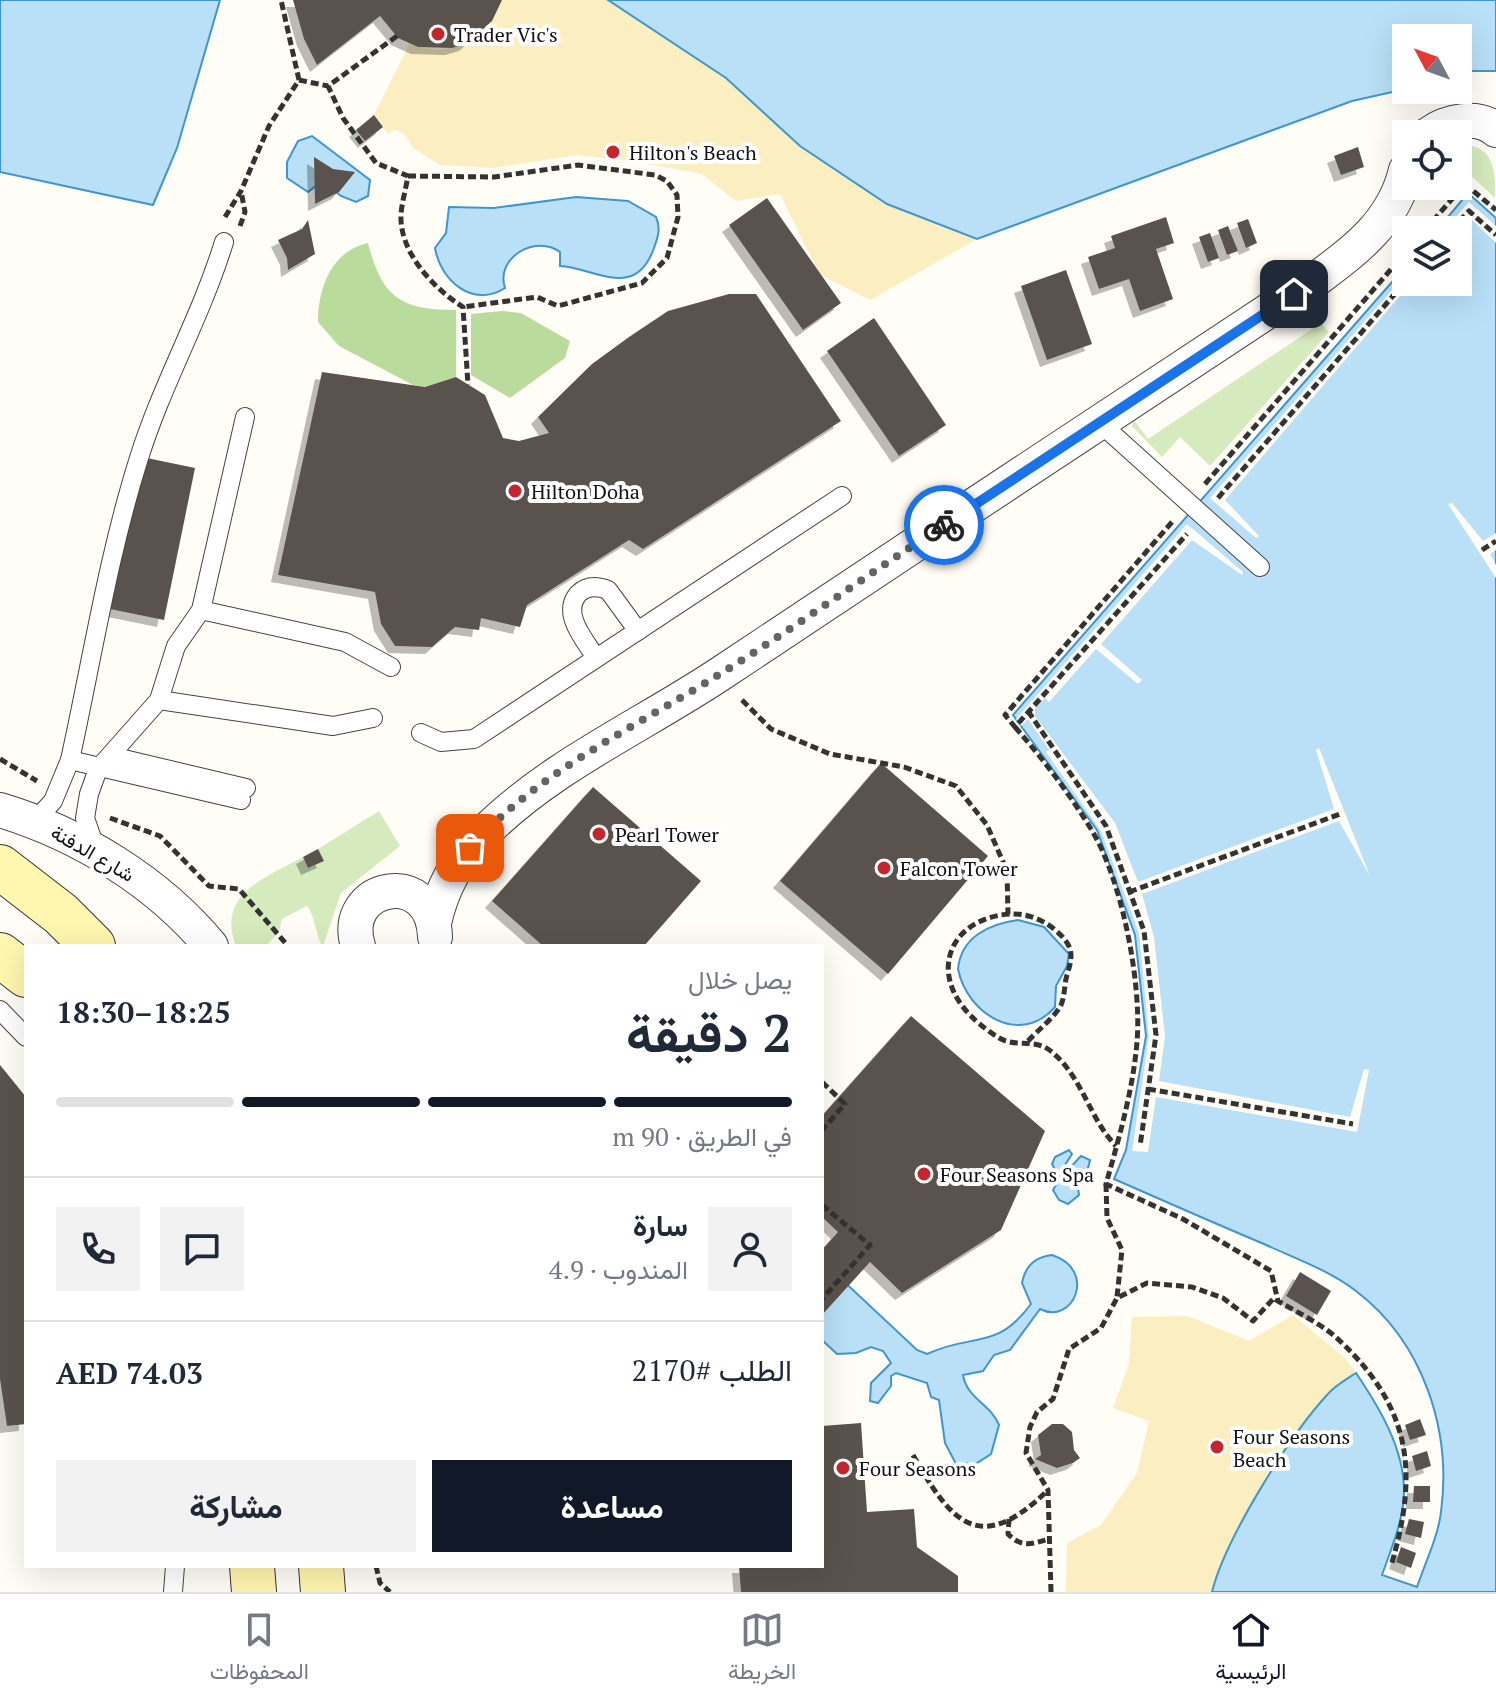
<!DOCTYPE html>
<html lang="ar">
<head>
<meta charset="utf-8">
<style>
	:root { --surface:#fff; --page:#f2f2f3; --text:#1f2937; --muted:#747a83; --line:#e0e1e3; --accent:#111827 }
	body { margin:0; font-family:"PT Serif",Vazirmatn,serif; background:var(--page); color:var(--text); direction:rtl; height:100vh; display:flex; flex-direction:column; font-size:30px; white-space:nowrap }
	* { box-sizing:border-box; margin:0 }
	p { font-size:26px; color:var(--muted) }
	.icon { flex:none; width:44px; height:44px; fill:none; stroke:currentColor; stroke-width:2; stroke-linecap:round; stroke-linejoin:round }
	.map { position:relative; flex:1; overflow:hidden; direction:ltr }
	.panel { position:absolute; left:24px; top:944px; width:800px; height:624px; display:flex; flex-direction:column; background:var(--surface); border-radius:0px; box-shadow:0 8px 32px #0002; direction:rtl }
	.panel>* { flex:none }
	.needle { width:52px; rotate:311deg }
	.fabs { position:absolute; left:1392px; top:24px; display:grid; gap:16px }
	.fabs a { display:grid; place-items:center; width:80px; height:80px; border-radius:0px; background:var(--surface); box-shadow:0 8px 32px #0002; font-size:40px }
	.pin { position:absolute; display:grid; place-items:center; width:68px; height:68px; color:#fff; margin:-34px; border-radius:16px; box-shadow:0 4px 12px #0006 }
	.courier { position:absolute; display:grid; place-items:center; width:80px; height:80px; margin:-40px; border:6px solid #1a73e8; border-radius:50%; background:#fff; color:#222; box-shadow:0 2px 10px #0007 }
	.overview em { font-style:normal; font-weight:700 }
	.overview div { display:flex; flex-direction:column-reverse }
	.overview { display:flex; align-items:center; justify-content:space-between; height:136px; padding:0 32px }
	h1 { font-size:52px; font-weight:700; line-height:60px }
	.bar { display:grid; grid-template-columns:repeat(4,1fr); gap:12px 8px; align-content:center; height:96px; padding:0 32px }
	.bar i { height:10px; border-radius:6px; background:var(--line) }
	.bar .selected { background:var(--accent) }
	.bar p { grid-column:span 4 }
	.line { display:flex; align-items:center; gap:20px; padding:0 32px; border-top:2px solid var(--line) }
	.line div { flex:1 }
	.round { display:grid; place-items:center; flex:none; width:84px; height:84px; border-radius:0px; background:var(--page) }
	.primary-button { display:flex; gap:16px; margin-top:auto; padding:16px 32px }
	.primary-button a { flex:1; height:92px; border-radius:0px; background:var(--accent); color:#fff; font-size:32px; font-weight:700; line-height:92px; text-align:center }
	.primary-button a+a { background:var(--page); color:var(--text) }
	.dock { display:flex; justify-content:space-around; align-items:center; height:112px; border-top:2px solid var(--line); background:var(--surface); font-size:22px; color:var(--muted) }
	.dock a { display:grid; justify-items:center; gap:4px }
	.dock .selected { color:var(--accent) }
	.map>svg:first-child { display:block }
	.green { fill:#d5ebbd }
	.forest { fill:#b9dc9c }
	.sand { fill:#fbeec1 }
	.water { fill:#b9e0f7; stroke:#3f96cf; stroke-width:2 }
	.pier { fill:#fffdf5 }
	.building { fill:#5a524d; filter:url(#shadow) }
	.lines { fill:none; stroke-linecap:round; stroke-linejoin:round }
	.lane-casing { stroke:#444; stroke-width:20 }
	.street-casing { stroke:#444; stroke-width:36 }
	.secondary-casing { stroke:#333; stroke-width:46 }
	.path { stroke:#333; stroke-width:5; stroke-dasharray:8 4; stroke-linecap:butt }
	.lane { stroke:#fff; stroke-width:18 }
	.street { stroke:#fff; stroke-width:34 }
	.secondary { stroke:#fff6b0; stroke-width:44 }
	.done { stroke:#646461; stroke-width:8; stroke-dasharray:0 14.4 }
	.route { stroke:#1a73e8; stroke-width:10 }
	.poi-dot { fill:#c4262e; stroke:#fff; stroke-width:3 }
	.labels { text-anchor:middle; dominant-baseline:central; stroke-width:8; stroke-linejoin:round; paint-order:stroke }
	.poi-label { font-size:20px; fill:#111; stroke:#fff; text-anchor:start }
	.street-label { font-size:20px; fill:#111; stroke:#fff }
</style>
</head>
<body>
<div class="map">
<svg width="1496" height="1592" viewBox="0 0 1496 1592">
	<defs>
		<filter id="shadow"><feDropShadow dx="-7" dy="7" stdDeviation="0" flood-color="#0004"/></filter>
	</defs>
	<rect width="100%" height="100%" fill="#fffdf5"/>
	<g class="green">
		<path d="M 1458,145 C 1493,143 1496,168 1495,198 L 1467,172 L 1458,181 Z"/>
		<polygon points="1321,323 1329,332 1210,466 1180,437 1162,457 1132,426 1134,420 1148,439"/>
		<path d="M 379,811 L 400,846 L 341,893 L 323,946 C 316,940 316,917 307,906 L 282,919 L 279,932 L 266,946 L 236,946 C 216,894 265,878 303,857 L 308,868 L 323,861 L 318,849 Z"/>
	</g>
	<g class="forest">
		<path d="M 368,243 C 382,298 401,310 456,310 L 456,377 L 425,387 L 413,385 L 339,346 L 318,322 C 318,287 332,251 368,243 Z"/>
		<polygon points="502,311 521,313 570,341 565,358 510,398 471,375 471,314"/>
	</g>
	<g class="sand">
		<path d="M 502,0 L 608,0 L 726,78 L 800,146 L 887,204 L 977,239 L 870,300 L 819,274 L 780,194 L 736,201 L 702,174 L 636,162 L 577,155 L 493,168 L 440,165 L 413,148 L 404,133 L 394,130 L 388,134 L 374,115 L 410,43 C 450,62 487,37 502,0 Z"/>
		<polygon points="1293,1315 1345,1358 1356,1373 1328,1393 1311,1416 1231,1543 1213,1592 1066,1592 1067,1543 1101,1525 1137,1473 1149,1421 1113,1408 1129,1364 1132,1317 1187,1316 1249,1341"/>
	</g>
	<g class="water">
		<polygon points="0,0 220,0 177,148 153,205 0,172"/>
		<polygon points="608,0 1496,0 1496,71 1458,71 1458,38 1406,38 1406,89 1352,101 977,239 887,204 800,146 726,78"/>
		<polygon points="312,136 370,180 368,196 356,202 341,196 322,181 308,192 287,178 287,162 298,141"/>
		<path d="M 1468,193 L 1496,218 L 1496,1592 L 1212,1592 C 1225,1539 1290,1435 1327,1395 C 1334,1386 1347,1379 1356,1373 C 1379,1407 1404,1448 1404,1491 C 1404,1520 1391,1549 1382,1575 L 1417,1587 C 1425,1563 1438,1537 1441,1512 C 1452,1430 1423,1342 1356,1291 C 1329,1270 1294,1258 1264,1244 C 1214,1223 1164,1201 1114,1179 L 1126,1150 L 1146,1036 L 1135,935 L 1097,830 L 1013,715 L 1406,266 L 1406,282 L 1458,282 L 1458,230 L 1437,230 Z"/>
		<path d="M 576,197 L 628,201 L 656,217 C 661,229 658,237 654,248 C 635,301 596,268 560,266 L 560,252 C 535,234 495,258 505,288 C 473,309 440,280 435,248 L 446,233 L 449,207 L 494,208 Z"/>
		<path d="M 1018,920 L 1044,927 L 1069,954 L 1067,966 L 1056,986 L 1055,1007 C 1020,1047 967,1014 958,969 C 961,937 989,924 1018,920 Z"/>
		<polygon points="1069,1150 1072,1154 1065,1165 1067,1171 1081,1156 1090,1160 1086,1176 1077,1181 1079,1195 1068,1204 1059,1200 1053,1190 1060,1179 1052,1164 1055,1157"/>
		<path d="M 1052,1255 C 1098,1270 1073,1326 1040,1309 L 1010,1350 L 994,1355 L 983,1371 L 963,1375 C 967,1399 990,1403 999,1425 L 991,1454 L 977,1463 L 956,1464 L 945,1443 L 939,1400 L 931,1397 L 927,1383 L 896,1373 L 891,1376 L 891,1386 L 878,1403 L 870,1401 L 871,1383 L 891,1363 L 883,1351 L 871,1347 L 856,1353 L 837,1354 L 822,1340 L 822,1261 L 917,1350 L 927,1354 C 974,1332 995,1352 1031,1304 L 1022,1283 C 1025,1266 1035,1257 1052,1255 Z"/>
	</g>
	<g class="pier">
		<polygon points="1469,202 1496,226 1496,243 1470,218 1458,230 1444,230"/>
		<polygon points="1406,274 1406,282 1412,282 1225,500 1259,536 1256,538 1210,498"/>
		<polygon points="1452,503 1483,541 1496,533 1496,550 1490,554 1496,565 1496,578 1448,504"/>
		<polygon points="1187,524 1243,572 1242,575 1192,540 1101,644 1142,680 1138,684 1096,649 1049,702 1045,698 1035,708 1035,716 1115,823 1138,882 1334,809 1316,750 1319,748 1370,876 1339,821 1142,894 1154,937 1165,1036 1159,1081 1350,1117 1364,1069 1369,1070 1357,1132 1156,1097 1148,1152 1132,1151 1149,1036 1139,933 1101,831 1046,752 1049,750 1028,719 1021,726 1016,719"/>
	</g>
	<g class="building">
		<polygon points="293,0 502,0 492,21 466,44 452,48 418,47 398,38 380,16 317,65 304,39"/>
		<polygon points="374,115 383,127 365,141 356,130"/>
		<polygon points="1358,147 1364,167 1341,175 1334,156"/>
		<polygon points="314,157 333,169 355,172 339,192 315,204"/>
		<polygon points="767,198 841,303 803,330 729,225"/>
		<polygon points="1166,217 1174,243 1156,249 1173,299 1140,311 1129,279 1099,289 1088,257 1115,248 1111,236"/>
		<polygon points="1248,219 1257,243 1246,248 1237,223"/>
		<polygon points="308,220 315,254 288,270 287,258 278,240 302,229"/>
		<polygon points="1228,226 1238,251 1227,255 1218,230"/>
		<polygon points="1210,233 1219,258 1208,262 1199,237"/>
		<polygon points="1066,270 1092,344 1047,360 1021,286"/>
		<polygon points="729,294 756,294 841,421 643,549 629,540 527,605 520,627 481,618 479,630 455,627 432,647 395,646 381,624 375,592 278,575 322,372 425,387 456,377 485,395 503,438 519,441 549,433 538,417 592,364 629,337 668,311"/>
		<polygon points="874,318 946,425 899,456 827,351"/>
		<polygon points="142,457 195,468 164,620 110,609"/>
		<polygon points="881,763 988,856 888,974 780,881"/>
		<polygon points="593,787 701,881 644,946 543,946 492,901"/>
		<polygon points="318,849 324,861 308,868 303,857"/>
		<polygon points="911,1016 1045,1131 1001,1230 902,1293 870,1262 822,1315 822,1250 838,1232 822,1217 822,1116"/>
		<polygon points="0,1065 26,1097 26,1424 7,1426 0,1379"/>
		<polygon points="1300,1272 1331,1291 1317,1315 1286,1296"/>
		<polygon points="1420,1419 1426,1435 1410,1440 1405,1425"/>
		<polygon points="861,1423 867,1512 914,1509 917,1547 958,1576 958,1592 741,1592 739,1566 822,1566 822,1426"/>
		<polygon points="1052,1424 1063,1424 1072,1432 1074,1450 1080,1458 1073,1463 1057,1468 1035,1459 1041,1455 1038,1435"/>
		<polygon points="1427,1451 1431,1466 1416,1471 1412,1456"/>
		<polygon points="1414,1486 1430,1486 1430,1502 1413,1502"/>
		<polygon points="1409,1519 1424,1522 1421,1538 1405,1534"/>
		<polygon points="1401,1547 1416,1553 1411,1568 1396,1562"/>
	</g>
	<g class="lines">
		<g class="lane-casing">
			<g id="lane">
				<polyline points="1100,423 1260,567"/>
				<polyline points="201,610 345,642 391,667"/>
				<path d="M 596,658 C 585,640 561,614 578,594 C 587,585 598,586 608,590 L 638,631"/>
				<polyline points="159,700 333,726 373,718"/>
				<polyline points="421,733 441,742 474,739 842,496"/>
				<polyline points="111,756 246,788"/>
				<polyline points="70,760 241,800"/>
				<path d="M 35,821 L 53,801 L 70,760 C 92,660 108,556 139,458 C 162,384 201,317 224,242"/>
				<polyline points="95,847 85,818 89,794 98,769 159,700 176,646 201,610 245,417"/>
				<polyline points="0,1010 26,1037"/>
				<polyline points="173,1592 175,1566"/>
			</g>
		</g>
		<g class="street-casing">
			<g id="street">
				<path d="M 1429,134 C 1447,121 1478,114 1496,130"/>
				<path d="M 0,810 C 79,834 157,881 211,946"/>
				<path d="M 434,923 C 442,887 457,860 483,834 C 550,766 644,725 723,672 C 921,540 1119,409 1318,278 C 1358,248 1394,221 1406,170"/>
				<path d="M 358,946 C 339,884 433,866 435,937"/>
			</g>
		</g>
		<g class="secondary-casing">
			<g id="secondary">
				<polyline points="0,867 61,914 93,946"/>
				<polyline points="0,955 26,975"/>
				<polyline points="252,1566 254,1592"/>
				<polyline points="321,1566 323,1592"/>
			</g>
		</g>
		<g class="path">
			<path d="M 397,36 L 328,86 L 343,118 L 376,163 L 408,176 C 406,188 402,202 401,214 C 399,252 433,288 463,307 L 468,385"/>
			<polyline points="299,80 328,86"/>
			<polyline points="408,176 494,177 578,165 655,175 667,181 677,195 678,217 667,258 642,283 558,306 537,297 463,307"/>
			<polyline points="225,217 241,191 269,126 299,80 281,0"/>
			<polyline points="240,226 245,212 241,191"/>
			<polyline points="1425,230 1465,184 1496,210"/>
			<polyline points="1451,230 1469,211 1496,235"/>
			<polyline points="1205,484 1406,252"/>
			<polyline points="1218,498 1406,281"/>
			<polyline points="1172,522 1005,715 1015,727 1187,534"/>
			<polyline points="1482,550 1496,541"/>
			<polyline points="742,700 771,729 830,754 904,767 956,786 987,825 1007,871 1008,914"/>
			<polyline points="1028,711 1106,826 1144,931 1156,1035 1140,1146"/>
			<path d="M 1015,727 C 1043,759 1069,793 1091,829 C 1122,879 1142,984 1137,1042 C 1133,1090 1119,1138 1106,1184 L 1183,1219 L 1271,1271 L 1278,1301 C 1298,1313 1324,1325 1340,1341 C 1413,1410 1418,1475 1391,1566"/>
			<polyline points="0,759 37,781"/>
			<polyline points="110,818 160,836 209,886 239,889 288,946"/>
			<polyline points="1129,892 1340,814"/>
			<path d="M 1028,1041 C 1038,1030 1054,1018 1061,1005 C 1065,996 1064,985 1067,975 C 1074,953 1073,945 1054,929 C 1042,919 1025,913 1009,914 C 949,919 928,973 971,1016 C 979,1024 996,1038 1006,1041 C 1021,1046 1037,1039 1052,1052 C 1083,1078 1089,1118 1116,1146"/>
			<polyline points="822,1082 845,1104 822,1130"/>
			<polyline points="1148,1089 1353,1124"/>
			<polyline points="1106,1184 1107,1218 1122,1250 1117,1297"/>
			<polyline points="822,1205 870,1245 822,1299"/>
			<path d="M 913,1455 C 951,1522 979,1557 1047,1491"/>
			<path d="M 1009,1519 L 1008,1534 C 1022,1548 1031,1544 1049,1539"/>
			<polyline points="376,1566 380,1583 390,1592"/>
			<polyline points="1051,1592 1048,1490 1026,1453 1030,1427 1037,1412 1053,1399 1069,1349 1101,1328 1117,1298 1147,1283 1192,1287 1223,1298 1253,1321 1274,1298 1277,1301"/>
		</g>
		<use href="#lane" class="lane"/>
		<use href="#street" class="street"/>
		<use href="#secondary" class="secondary"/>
	</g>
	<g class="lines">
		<path class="done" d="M 470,848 C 535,774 633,728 715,677 C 793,629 867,575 944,525"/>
		<polyline class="route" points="944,525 1294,294"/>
	</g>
	<g class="poi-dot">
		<circle cx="438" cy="34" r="8"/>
		<circle cx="613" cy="152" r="8"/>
		<circle cx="515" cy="491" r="8"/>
		<circle cx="599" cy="834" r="8"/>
		<circle cx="884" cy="868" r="8"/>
		<circle cx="924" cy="1174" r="8"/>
		<circle cx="1217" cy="1447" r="8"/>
		<circle cx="843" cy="1468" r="8"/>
	</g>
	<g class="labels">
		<g class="poi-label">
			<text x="454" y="34">Trader Vic's</text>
			<text x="629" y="152">Hilton's Beach</text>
			<text x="531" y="491">Hilton Doha</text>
			<text x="615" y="834">Pearl Tower</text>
			<text x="900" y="868">Falcon Tower</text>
			<text x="940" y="1174">Four Seasons Spa</text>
			<text x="1233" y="1436">Four Seasons<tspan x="1233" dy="23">Beach</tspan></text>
			<text x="859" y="1468">Four Seasons</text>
		</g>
		<g class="street-label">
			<text transform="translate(93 853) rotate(30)">شارع الدفنة</text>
		</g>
	</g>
</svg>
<div class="fabs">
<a><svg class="needle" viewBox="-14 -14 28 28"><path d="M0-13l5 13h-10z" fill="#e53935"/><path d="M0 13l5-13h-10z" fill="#747a83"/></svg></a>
<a><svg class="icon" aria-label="locate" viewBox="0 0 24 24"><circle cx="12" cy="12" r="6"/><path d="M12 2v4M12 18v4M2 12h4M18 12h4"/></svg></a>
<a><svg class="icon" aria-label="layers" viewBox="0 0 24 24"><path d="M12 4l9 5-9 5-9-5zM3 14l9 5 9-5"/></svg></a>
</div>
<div class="pin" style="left:470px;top:848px;background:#ea580c"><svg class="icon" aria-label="bag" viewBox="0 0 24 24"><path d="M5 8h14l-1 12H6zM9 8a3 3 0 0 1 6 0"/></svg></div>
<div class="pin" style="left:1294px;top:294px;background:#1f2937"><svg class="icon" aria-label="home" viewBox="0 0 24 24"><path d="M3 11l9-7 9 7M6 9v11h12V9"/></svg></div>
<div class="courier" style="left:944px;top:525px"><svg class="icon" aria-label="bike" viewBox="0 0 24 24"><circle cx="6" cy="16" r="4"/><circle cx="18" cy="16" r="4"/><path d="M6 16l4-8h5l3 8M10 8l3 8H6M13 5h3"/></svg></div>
<section class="panel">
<div class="overview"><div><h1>2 دقيقة</h1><p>يصل خلال</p></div><em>18:25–18:30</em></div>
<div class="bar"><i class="selected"></i><i class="selected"></i><i class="selected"></i><i></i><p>في الطريق · 90 m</p></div>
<div class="line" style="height:144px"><a class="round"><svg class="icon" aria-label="person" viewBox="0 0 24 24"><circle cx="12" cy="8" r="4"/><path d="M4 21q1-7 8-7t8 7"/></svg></a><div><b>سارة</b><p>المندوب · 4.9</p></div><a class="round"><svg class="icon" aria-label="chat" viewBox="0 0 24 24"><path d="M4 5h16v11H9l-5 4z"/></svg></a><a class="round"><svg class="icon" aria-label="phone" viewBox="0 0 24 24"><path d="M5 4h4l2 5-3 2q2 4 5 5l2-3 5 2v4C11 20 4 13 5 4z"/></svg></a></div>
<div class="line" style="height:104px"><div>الطلب #2170</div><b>AED 74.03</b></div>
<div class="primary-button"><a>مساعدة</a><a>مشاركة</a></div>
</section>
</div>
<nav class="dock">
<a class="selected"><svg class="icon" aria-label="home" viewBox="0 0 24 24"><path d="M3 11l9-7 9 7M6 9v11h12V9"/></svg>الرئيسية</a>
<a><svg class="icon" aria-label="map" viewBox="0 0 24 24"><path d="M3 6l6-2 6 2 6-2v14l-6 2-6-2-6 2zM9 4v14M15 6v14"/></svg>الخريطة</a>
<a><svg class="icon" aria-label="saved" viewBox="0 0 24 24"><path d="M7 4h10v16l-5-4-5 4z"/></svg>المحفوظات</a>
</nav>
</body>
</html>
